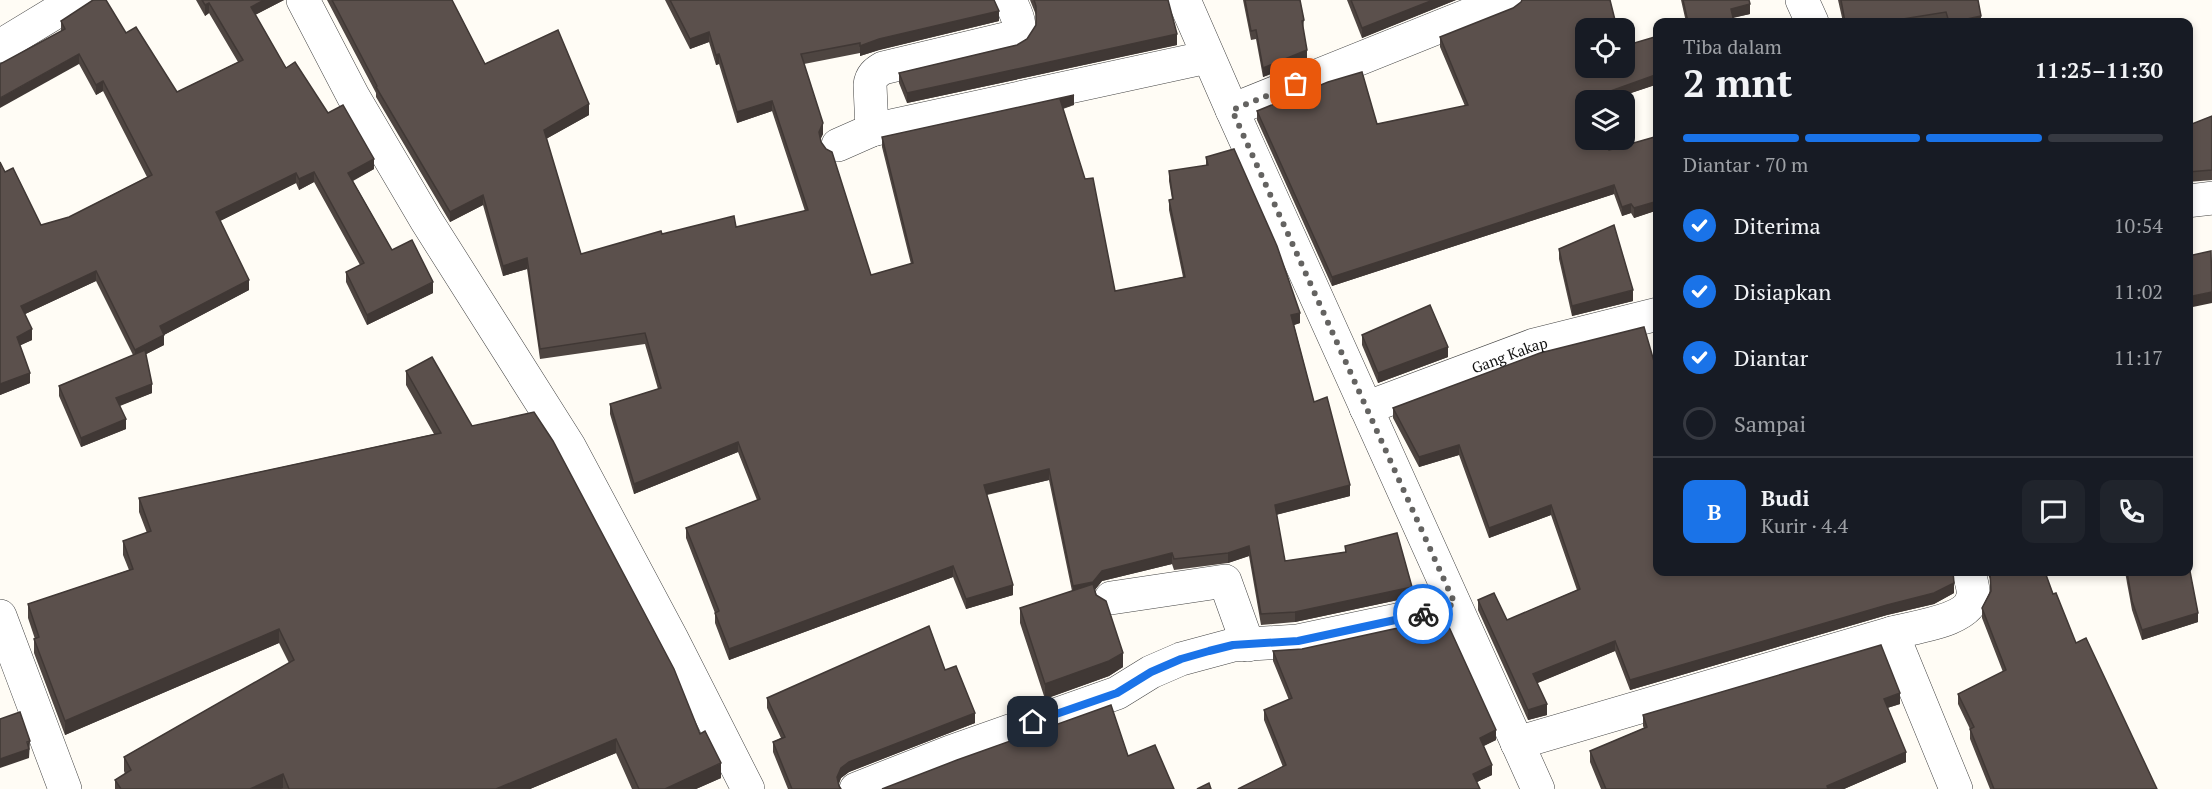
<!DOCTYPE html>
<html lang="id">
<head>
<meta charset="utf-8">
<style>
	:root { --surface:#171b24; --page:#20242c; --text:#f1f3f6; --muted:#9ea1a6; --line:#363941; --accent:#1a73e8 }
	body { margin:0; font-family:"PT Serif",serif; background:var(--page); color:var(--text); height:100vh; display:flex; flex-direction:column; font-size:22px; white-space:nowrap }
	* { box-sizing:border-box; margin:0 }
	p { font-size:20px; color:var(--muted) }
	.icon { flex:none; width:33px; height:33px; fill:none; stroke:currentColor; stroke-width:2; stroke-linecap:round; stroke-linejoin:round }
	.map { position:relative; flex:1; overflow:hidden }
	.sheet { position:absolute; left:1653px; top:18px; width:540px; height:558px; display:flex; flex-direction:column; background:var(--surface); border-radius:12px; box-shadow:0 3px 9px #0003 }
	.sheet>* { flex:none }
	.controls { position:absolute; left:1575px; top:18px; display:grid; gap:12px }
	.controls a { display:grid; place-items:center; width:60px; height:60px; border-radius:12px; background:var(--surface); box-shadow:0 3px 9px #0003; font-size:30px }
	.pin { position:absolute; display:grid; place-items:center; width:51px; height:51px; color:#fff; margin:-26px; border-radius:12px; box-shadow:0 3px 9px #0006 }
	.courier { position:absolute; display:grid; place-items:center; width:60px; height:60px; margin:-30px; border:4px solid #1a73e8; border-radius:50%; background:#fff; color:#222; box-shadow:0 2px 8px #0007 }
	.summary em { font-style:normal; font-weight:700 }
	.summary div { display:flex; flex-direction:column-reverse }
	.summary { display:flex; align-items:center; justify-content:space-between; height:102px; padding:0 30px }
	h1 { font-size:39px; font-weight:700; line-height:45px }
	.bar { display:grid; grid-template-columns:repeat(4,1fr); gap:9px 6px; align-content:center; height:72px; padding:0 30px }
	.bar i { height:8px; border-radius:4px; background:var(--line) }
	.bar .active { background:var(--accent) }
	.bar p { grid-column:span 4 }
	.line { display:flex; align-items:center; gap:15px; padding:0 30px; border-top:2px solid var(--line) }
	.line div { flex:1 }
	.round { display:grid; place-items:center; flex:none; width:63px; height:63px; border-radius:12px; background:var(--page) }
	ol { padding:0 30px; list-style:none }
	li { display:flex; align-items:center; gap:18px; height:66px }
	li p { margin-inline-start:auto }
	li .icon { padding:6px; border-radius:50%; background:var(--accent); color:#fff; stroke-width:4 }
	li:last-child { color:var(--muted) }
	li i { width:33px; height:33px; border:3px solid var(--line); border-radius:50% }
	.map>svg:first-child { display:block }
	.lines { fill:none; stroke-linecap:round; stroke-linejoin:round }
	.minor-casing { stroke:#444; stroke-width:34 }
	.tertiary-casing { stroke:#444; stroke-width:34 }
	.minor { stroke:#fff; stroke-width:33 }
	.tertiary { stroke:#fff; stroke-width:33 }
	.wall { fill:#4e4541 }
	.shaded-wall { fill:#403835 }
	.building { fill:#5b504c; stroke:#403835; stroke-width:1.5 }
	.done { stroke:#646361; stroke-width:6; stroke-dasharray:0 10.8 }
	.route { stroke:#1a73e8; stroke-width:8 }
	.labels { text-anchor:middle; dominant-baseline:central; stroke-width:6; stroke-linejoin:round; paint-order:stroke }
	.street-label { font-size:15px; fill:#111; stroke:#fff }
</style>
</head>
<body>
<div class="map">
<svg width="2212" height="789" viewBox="0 0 2212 789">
	<rect width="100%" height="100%" fill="#fffcf5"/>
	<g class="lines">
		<g class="minor-casing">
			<g id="minor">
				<polyline points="303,0 353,96 426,220 569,446 672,639 748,789"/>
				<polyline points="1184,0 1232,110 1538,789"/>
				<polyline points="1802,0 1812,22"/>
				<polyline points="1232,110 1506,0"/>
				<path d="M 872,130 L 870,85 C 871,76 876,72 883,68 L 1013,37 C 1025,26 1015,13 1010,0"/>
				<polyline points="838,145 872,130 1208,57"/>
				<polyline points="2188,201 2212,198"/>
				<path id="s1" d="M 1366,408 L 1534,345 L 1658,314"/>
				<polyline points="1111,598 1225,581 1248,645"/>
				<polyline points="0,616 65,789"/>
				<polyline points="1892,633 1956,789"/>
				<path d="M 1517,743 L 1892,633 C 1913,627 1971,621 1973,595 C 1974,587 1970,579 1969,572"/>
				<polyline points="856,789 950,752 1117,693 1151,672 1181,659 1233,645 1298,641 1407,618 1454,604"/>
			</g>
		</g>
		<g class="tertiary-casing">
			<polyline id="tertiary" points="0,46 76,0"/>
		</g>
		<use href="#minor" class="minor"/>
		<use href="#tertiary" class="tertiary"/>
	</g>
	<g class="wall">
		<polygon points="196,0 284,0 255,15 286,68 328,113 374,169 353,181 392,250 433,293 367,325 346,282 346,272 360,265 314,182 299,190 296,183 220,221 249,290 164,335 164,345 146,354 152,393 120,406 126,429 81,447 59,396 59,386 133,355 96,281 25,314 32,340 20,345 30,383 0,395 0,162 5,172 41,225 69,217 147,177 103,91 96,95 61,31 61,21 126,33 177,92 238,62 209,13 205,16"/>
		<polygon points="327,0 452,0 485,64 589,115 546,139 581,254 662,234 736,227 805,211 772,111 737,123 719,64 716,65 709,42 690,49 665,0 994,0 999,21 879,50 860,56 860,53 804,64 823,134 820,140 871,275 911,264 882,147 882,137 1074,105 1063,109 1115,291 1183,277 1169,210 1169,200 1172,199 1169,181 1169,171 1206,166 1206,157 1300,323 1294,325 1314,402 1350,496 1276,515 1285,561 1345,552 1345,546 1412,597 1295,622 1261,625 1249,556 1228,563 1174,570 1172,564 1102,581 1095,590 1123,667 1109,676 1045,699 1020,623 1020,608 1072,591 1049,480 987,495 1013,595 966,609 953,577 729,660 715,623 715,613 686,538 686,528 757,500 738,452 634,494 610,414 610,404 658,389 645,344 540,359 527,269 503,276 483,205 450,222 376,97 376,93"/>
		<polygon points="1030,0 1168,0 1177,45 907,103 899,83 899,73 1017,45 1027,39 1036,25 1036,15"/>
		<polygon points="1243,0 1300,0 1304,20 1303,30 1307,60 1263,77 1256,39 1251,40"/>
		<polygon points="1347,0 1456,0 1362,38"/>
		<polygon points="1681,0 1749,0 1750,14 1733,18 1734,22 1686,22"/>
		<polygon points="1838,0 1978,0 1981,22 1843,22"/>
		<polygon points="1658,36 1658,84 1610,100 1586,100 1609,150 1658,136 1658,210 1634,218 1631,213 1622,216 1614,194 1332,286 1257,120 1257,111 1377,124 1465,106 1440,47 1440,37 1586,68"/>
		<polygon points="2188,83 2192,124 2212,116 2212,180 2188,182"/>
		<polygon points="1559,249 1633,301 1572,316 1559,259"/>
		<polygon points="1362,335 1448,357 1378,383 1362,345"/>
		<polygon points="1540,353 1658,572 1954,593 1934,604 1887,615 1630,690 1615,651 1537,683 1547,715 1528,720 1478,610 1478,600 1507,620 1577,590 1551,515 1489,538 1459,455 1419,467 1393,418 1393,408"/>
		<polygon points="406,371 472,426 700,734 721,778 696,789 632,789 616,753 530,789 115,789 115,780 125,774 124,771 124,757 289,663 279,643 65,735 34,653 34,639 35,639 28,618 28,604 129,570 123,555 123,541 147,533 139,512 139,498 434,434 406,385"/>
		<polygon points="1987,572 2045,572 2053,594 2076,643 2157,789 1990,789 1970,739 1970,729 1958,704 1958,694 2003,672 1982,618 1982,608 1990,591 1990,579"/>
		<polygon points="2125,572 2188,572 2198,622 2142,640 2132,610"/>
		<polygon points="1422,626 1496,740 1483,746 1492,775 1477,782 1283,767 1264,720 1264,710 1289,700 1273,661 1273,651 1302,649"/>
		<polygon points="945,670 975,723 849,772 841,778 839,784 841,789 788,789 773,752 773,742 781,738 767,708 767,698"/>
		<polygon points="1900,704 1887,708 1906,762 1844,789 1601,789 1590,762 1590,751 1644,728 1643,726 1643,715"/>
	</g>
	<g class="shaded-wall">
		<polygon points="264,0 284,0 251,17 251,7"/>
		<polygon points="1433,0 1456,0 1362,38 1362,28"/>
		<polygon points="209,3 209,13 205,16 205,5"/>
		<polygon points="1750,4 1750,14 1731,18 1731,9"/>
		<polygon points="999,11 999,21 879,50 860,56 860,46 879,39"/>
		<polygon points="1981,16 1981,22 1953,22"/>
		<polygon points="709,32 709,42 690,49 690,39"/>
		<polygon points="1177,34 1177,45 907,103 907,93"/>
		<polygon points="1307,50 1307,60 1263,77 1263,68"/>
		<polygon points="79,54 79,64 0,108 0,98"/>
		<polygon points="719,54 719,64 716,65 716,55"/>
		<polygon points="1658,74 1658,84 1610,100 1594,100 1594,97"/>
		<polygon points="103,81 103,91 96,95 96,85"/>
		<polygon points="1074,95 1074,105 1060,109 1060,99"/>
		<polygon points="772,101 772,111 737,123 737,112"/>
		<polygon points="589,104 589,115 544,140 544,130"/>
		<polygon points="823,123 823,134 819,142 819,132"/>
		<polygon points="374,159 374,169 348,183 348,173"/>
		<polygon points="314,172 314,182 299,190 299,179"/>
		<polygon points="296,173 296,183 216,223 216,212"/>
		<polygon points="1614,185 1614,194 1332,286 1332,277"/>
		<polygon points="483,195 483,205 450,222 450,212"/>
		<polygon points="1658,201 1658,210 1634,218 1634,208"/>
		<polygon points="1631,204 1631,213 1622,216 1622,207"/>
		<polygon points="527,258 527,269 503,276 503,266"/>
		<polygon points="96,271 96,281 21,316 21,306"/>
		<polygon points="249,280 249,290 160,337 160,326"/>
		<polygon points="433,282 433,293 367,325 367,315"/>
		<polygon points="1633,290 1633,301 1572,316 1572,306"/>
		<polygon points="2212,292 2212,303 2188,308 2188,297"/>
		<polygon points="1300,313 1300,323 1291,326 1291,315"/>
		<polygon points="32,329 32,340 17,347 17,337"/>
		<polygon points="164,335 164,345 135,360 135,350"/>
		<polygon points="1448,347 1448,357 1378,383 1378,373"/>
		<polygon points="30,373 30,383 0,395 0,384"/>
		<polygon points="152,384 152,393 116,407 116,398"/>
		<polygon points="126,419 126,429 81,447 81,438"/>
		<polygon points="738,442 738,452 634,494 634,484"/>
		<polygon points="1459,445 1459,455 1419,467 1419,457"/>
		<polygon points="1049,469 1049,480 984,495 984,485"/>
		<polygon points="1350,485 1350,496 1275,515 1275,505"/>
		<polygon points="1551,505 1551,515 1489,538 1489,528"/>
		<polygon points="1249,546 1249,556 1228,563 1228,553"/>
		<polygon points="1172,553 1172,564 1102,581 1093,592 1073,596 1073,586 1102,571"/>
		<polygon points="953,566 953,577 729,660 729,649"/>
		<polygon points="1954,583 1954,593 1934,604 1887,615 1630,690 1630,680"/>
		<polygon points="1013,585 1013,595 966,609 966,599"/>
		<polygon points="1412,587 1412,597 1295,622 1295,612"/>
		<polygon points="2198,613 2198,622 2142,640 2142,630"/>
		<polygon points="279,629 279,643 65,735 65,721"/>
		<polygon points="1615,641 1615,651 1533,685 1533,674"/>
		<polygon points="1123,653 1123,667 1109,676 1045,699 1045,684"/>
		<polygon points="1900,693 1900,704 1884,709 1884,699"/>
		<polygon points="1547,704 1547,715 1528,720 1528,710"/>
		<polygon points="975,713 975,723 849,772 841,778 837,787 837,777 841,768 849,762"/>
		<polygon points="1496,730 1496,740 1480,748 1480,738"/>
		<polygon points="616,739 616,753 530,789 496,789"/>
		<polygon points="30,741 29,758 0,768 0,759"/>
		<polygon points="1906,752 1906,762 1844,789 1827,789 1827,786"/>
		<polygon points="721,763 721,778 696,789 665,789"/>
		<polygon points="1492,765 1492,775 1473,784 1473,774"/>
		<polygon points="283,774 283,788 281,789 250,789"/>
	</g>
	<g class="building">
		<polygon points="93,0 106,0 126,33 136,27 177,92 243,60 209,3 205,5 202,0 264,0 251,7 286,68 295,62 328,113 343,105 374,159 348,173 392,250 412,240 433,282 367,315 346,272 364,263 314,172 299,179 296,173 216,212 249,280 160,326 164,335 135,350 96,271 21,306 32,329 17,337 30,373 0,384 0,162 5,172 13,168 41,225 69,217 152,175 103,81 96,85 79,54 0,98 0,64 65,29 61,21"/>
		<polygon points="332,0 452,0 485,64 558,30 589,104 544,130 581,254 661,231 662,234 734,216 736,227 808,210 772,101 737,112 719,54 716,55 709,32 690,39 670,0 994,0 999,11 879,39 860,46 860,43 801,54 823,123 819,132 821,142 826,149 832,152 871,275 913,263 882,137 1074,95 1060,99 1085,179 1093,178 1115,291 1185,277 1169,200 1173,199 1169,171 1208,165 1206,157 1234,149 1277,246 1300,313 1291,315 1314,402 1327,397 1350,485 1275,505 1285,561 1346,552 1345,546 1397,533 1412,587 1295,612 1261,614 1249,546 1228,553 1174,559 1172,553 1102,571 1093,582 1073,586 1049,469 984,485 1013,585 966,599 953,566 729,649 715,613 719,611 686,528 760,499 738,442 634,484 610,404 661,388 645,333 540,349 527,258 503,266 483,195 450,212 376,87 377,86"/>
		<polygon points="1034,0 1168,0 1177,34 907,93 899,73 1017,45 1027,39 1036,25 1036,6"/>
		<polygon points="1245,0 1300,0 1304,20 1302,21 1307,50 1263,68 1256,30 1251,31"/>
		<polygon points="1351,0 1433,0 1362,28"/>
		<polygon points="1522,0 1610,0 1617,28 1586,28 1586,68 1624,68 1624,46 1658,36 1658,74 1594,97 1595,100 1586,100 1586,140 1606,140 1609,150 1658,136 1658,201 1634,208 1631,204 1622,207 1614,185 1332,277 1257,111 1328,82 1362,72 1377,124 1468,105 1440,37 1513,8 1521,2"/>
		<polygon points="1683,0 1749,0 1750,4 1731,9 1734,22 1688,22"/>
		<polygon points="1841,0 1978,0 1981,16 1953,22 1949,22 1946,12 1884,22 1845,22"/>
		<polygon points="2188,83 2190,83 2192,124 2212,116 2212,170 2188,172"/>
		<polygon points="1614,225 1633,290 1572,306 1559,249"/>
		<polygon points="2211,251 2212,292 2188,297 2188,256"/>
		<polygon points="1430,305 1448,347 1378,373 1362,335"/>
		<polygon points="1644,327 1658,375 1658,572 1953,572 1954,583 1934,593 1887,605 1630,680 1615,641 1533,674 1547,704 1528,710 1478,600 1494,593 1507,620 1580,589 1551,505 1489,528 1459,445 1419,457 1393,408 1540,353"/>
		<polygon points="145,350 152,384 116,398 126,419 81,438 59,386"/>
		<polygon points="432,357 472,426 534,412 553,441 655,633 674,669 700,734 705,731 721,763 665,789 639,789 616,739 496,789 289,789 283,774 250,789 121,789 115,780 131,770 124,757 294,660 279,629 65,721 34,639 39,637 28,604 133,569 123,541 151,531 139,498 441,433 406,371"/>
		<polygon points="2188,561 2198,613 2142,630 2132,601 2127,572 2188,572"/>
		<polygon points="1990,572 2045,572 2053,594 2056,593 2076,643 2086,638 2157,789 1994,789 1970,729 1974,727 1958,694 2006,670 1982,608 1991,591"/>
		<polygon points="1093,584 1096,595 1106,601 1123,653 1109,661 1045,684 1020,608"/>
		<polygon points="1444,616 1496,730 1480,738 1492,765 1473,774 1480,789 1238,789 1286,765 1264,710 1292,698 1273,651 1302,649 1421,623 1422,626"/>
		<polygon points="929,626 945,670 956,666 975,713 849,762 841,768 837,777 839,786 841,789 792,789 773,742 785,737 767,698"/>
		<polygon points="1881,645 1900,693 1884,699 1906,752 1827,786 1828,789 1606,789 1590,751 1647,727 1643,715"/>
		<polygon points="1111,705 1128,756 1155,745 1174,789 882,789 957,760"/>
		<polygon points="20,712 30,741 27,742 29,749 0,759 0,719"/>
		<polygon points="1209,783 1211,789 1197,789"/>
	</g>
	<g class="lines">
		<polyline class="done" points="1296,84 1232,110 1455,604 1423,614"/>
		<polyline class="route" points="1033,722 1117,693 1151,672 1181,659 1209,651 1233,645 1298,641 1423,614"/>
	</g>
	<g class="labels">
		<g class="street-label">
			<text stroke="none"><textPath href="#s1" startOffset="153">Gang Kakap</textPath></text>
		</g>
	</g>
</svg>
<div class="controls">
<a><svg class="icon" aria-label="locate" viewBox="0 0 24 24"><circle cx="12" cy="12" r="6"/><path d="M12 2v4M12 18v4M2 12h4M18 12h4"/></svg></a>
<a><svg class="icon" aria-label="layers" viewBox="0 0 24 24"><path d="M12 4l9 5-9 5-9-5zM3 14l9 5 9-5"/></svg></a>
</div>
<div class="pin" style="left:1296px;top:84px;background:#ea580c"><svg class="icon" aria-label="bag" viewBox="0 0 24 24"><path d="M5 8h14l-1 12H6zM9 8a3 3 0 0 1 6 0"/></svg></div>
<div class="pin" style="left:1033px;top:722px;background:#1f2937"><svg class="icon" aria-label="home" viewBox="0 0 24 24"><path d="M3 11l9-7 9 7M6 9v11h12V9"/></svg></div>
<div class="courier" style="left:1423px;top:614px"><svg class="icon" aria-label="bike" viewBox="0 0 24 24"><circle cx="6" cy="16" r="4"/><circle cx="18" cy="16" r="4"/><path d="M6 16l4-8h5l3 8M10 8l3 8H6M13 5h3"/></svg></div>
<section class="sheet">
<div class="summary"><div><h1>2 mnt</h1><p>Tiba dalam</p></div><em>11:25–11:30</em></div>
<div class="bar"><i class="active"></i><i class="active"></i><i class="active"></i><i></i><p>Diantar · 70 m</p></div>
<ol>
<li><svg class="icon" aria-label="check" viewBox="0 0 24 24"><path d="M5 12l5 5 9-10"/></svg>Diterima<p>10:54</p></li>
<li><svg class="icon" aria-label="check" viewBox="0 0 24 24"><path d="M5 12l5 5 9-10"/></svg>Disiapkan<p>11:02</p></li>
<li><svg class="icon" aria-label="check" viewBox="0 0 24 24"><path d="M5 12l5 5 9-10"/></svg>Diantar<p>11:17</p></li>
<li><i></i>Sampai</li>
</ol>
<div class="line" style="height:108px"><b class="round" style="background:var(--accent);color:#fff">B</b><div><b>Budi</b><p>Kurir · 4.4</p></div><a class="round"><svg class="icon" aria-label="chat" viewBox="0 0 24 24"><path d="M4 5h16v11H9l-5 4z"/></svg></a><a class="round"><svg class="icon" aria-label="phone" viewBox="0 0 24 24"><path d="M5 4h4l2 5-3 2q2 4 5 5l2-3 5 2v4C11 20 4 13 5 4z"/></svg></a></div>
</section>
</div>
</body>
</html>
